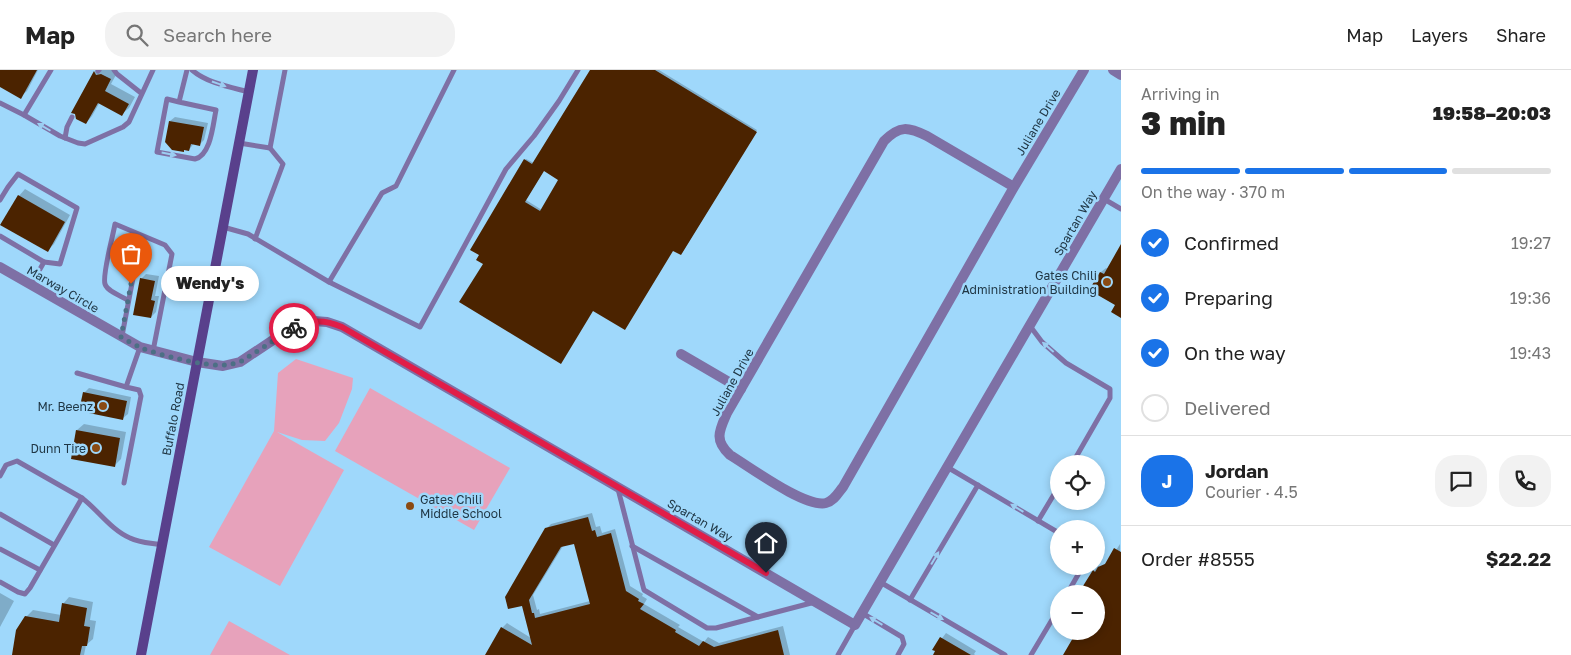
<!DOCTYPE html>
<html lang="en">
<head>
<meta charset="utf-8">
<style>
	:root { --surface:#fff; --page:#f2f2f2; --text:#222; --muted:#767676; --line:#e0e0e0; --accent:#1a73e8 }
	body { margin:0; font-family:"Golos Text",sans-serif; background:var(--page); color:var(--text); height:100vh; display:flex; flex-direction:column; font-size:19px; white-space:nowrap }
	* { box-sizing:border-box; margin:0 }
	p { font-size:16px; color:var(--muted) }
	.icon { flex:none; width:28px; height:28px; fill:none; stroke:currentColor; stroke-width:2; stroke-linecap:round; stroke-linejoin:round }
	.map { position:relative; flex:1; overflow:hidden }
	.side { display:flex; flex-direction:column; background:var(--surface); width:450px }
	.side>* { flex:none }
	.tools { position:absolute; left:1050px; top:385px; display:grid; gap:10px }
	.tools a { display:grid; place-items:center; width:55px; height:55px; border-radius:50%; background:var(--surface); box-shadow:0 2px 8px #0003; font-size:25px }
	.pin { position:absolute; display:grid; place-items:center; width:42px; height:42px; color:#fff; margin:-51px -21px; border-radius:50% 50% 50% 0; rotate:-45deg; box-shadow:0 0 5px #0007 }
	.pin .icon { rotate:45deg }
	.courier { position:absolute; display:grid; place-items:center; width:50px; height:50px; margin:-25px; border:4px solid #e11d48; border-radius:50%; background:#fff; color:#222; box-shadow:0 1px 6px #0007 }
	.bubble { position:absolute; height:35px; border-radius:18px; background:var(--surface); box-shadow:0 2px 8px #0003; font-size:16px; font-weight:800; line-height:35px; text-align:center }
	.summary em { font-style:normal; font-weight:800 }
	.summary div { display:flex; flex-direction:column-reverse }
	.summary { display:flex; align-items:center; justify-content:space-between; height:85px; padding:0 20px }
	h1 { font-size:32px; font-weight:800; line-height:38px }
	.bar { display:grid; grid-template-columns:repeat(4,1fr); gap:8px 5px; align-content:center; height:60px; padding:0 20px }
	.bar i { height:6px; border-radius:4px; background:var(--line) }
	.bar .on { background:var(--accent) }
	.bar p { grid-column:span 4 }
	.line { display:flex; align-items:center; gap:12px; padding:0 20px; border-top:1px solid var(--line) }
	.line div { flex:1 }
	.round { display:grid; place-items:center; flex:none; width:52px; height:52px; border-radius:20px; background:var(--page) }
	ol { padding:0 20px; list-style:none }
	li { display:flex; align-items:center; gap:15px; height:55px }
	li p { margin-inline-start:auto }
	li .icon { padding:5px; border-radius:50%; background:var(--accent); color:#fff; stroke-width:4 }
	li:last-child { color:var(--muted) }
	li i { width:28px; height:28px; border:2px solid var(--line); border-radius:50% }
	header { display:flex; align-items:center; gap:30px; box-sizing:border-box; height:70px; padding:0 25px; background:var(--surface); border-bottom:1px solid var(--line) }
	header strong { font-size:24px }
	nav { display:flex; gap:28px; margin-inline-start:auto; font-size:18px }
	.search { width:350px; height:45px; background:var(--page); display:flex; align-items:center; gap:12px; box-sizing:border-box; padding:0 18px; border-radius:20px; color:var(--muted); font-size:19px }
	main { display:flex; flex:1; min-height:0 }
	.map>svg:first-child { display:block }
	.green { fill:#e7a2bb }
	.shadow { fill:#0003; fill-rule:evenodd }
	.building { fill:#4b2300; fill-rule:evenodd }
	.lines { fill:none; stroke-linecap:round; stroke-linejoin:round }
	.service { stroke:#7e70a5; stroke-width:5 }
	.minor { stroke:#7e70a5; stroke-width:10 }
	.tertiary { stroke:#7e70a5; stroke-width:10 }
	.secondary { stroke:#59408c; stroke-width:10 }
	.oneway { fill:#9ccef2 }
	.done { stroke:#4c6f85; stroke-width:5; stroke-dasharray:0 9 }
	.route { stroke:#e11d48; stroke-width:6 }
	.poi-dot { fill:#8a4a12; stroke:#9fd8fb; stroke-width:2 }
	.labels { text-anchor:middle; dominant-baseline:central; stroke-width:5; stroke-linejoin:round; paint-order:stroke }
	.street-label { font-size:12px; fill:#203745; stroke:#9fd8fb }
	.poi-label { font-size:12px; fill:#203745; stroke:#9fd8fb; text-anchor:end }
</style>
</head>
<body>
<header>
<strong>Map</strong>
<div class="search"><svg class="icon" aria-label="search" viewBox="0 0 24 24"><circle cx="10" cy="10" r="6"/><path d="M15 15l6 6"/></svg>Search here</div>
<nav><a>Map</a><a>Layers</a><a>Share</a></nav>
</header>
<main>
<div class="map">
<svg width="1121" height="585" viewBox="0 0 1121 585">
	<rect width="100%" height="100%" fill="#9fd8fb"/>
	<g class="green">
		<polygon points="296,289 353,308 352,319 339,353 325,371 302,370 277,362 344,400 280,516 209,477 274,361 278,303"/>
		<polygon points="370,318 510,398 474,460 335,381"/>
		<polygon points="229,551 290,585 210,585"/>
	</g>
	<g class="shadow">
		<polygon points="0,0 38,0 27,21 20,27 0,16"/>
		<polygon points="96,0 112,0 117,3 111,14 135,27 129,38 122,44 100,32 92,46 86,53 76,43 73,42"/>
		<path d="M 591,0 L 659,0 L 757,60 L 682,183 L 673,179 L 593,240 L 484,194 L 525,90 L 526,89 L 534,93 ZM 544,100 L 560,110 L 542,140 L 526,130 Z"/>
		<polygon points="175,47 208,53 204,70 200,74 194,73 189,80 185,79 183,81 170,51"/>
		<polygon points="25,119 70,145 54,174 47,181 19,126"/>
		<polygon points="1121,179 1121,246 1117,235 1091,220 1101,202 1106,198 1108,199"/>
		<polygon points="146,204 159,206 155,226 159,226 156,242 151,247 141,209"/>
		<polygon points="89,318 131,327 128,344 123,348 84,323"/>
		<polygon points="84,354 126,362 121,389 114,396 77,360"/>
		<path d="M 592,443 L 596,457 L 600,456 L 602,463 L 615,459 L 630,516 L 643,524 L 642,526 L 647,529 L 644,534 L 680,555 L 678,557 L 704,572 L 708,567 L 719,573 L 783,556 L 790,585 L 486,585 L 502,558 L 507,553 L 531,568 L 523,534 L 546,459 L 551,454 ZM 575,472 L 590,531 L 540,544 L 539,539 L 537,540 L 533,525 L 563,476 Z"/>
		<polygon points="1120,474 1121,585 1065,585 1096,561 1096,524 1094,501 1098,496 1100,497 1109,491"/>
		<polygon points="0,523 14,531 0,557"/>
		<polygon points="69,527 93,532 90,550 96,551 93,569 86,575 84,585 13,585 26,547 33,540 61,545 63,534"/>
		<polygon points="946,563 976,581 974,584 975,585 934,585 936,581 934,579"/>
	</g>
	<g class="building">
		<polygon points="0,0 37,0 21,29 0,17"/>
		<path d="M 590,0 L 655,0 L 757,62 L 681,185 L 673,181 L 625,260 L 593,241 L 561,294 L 459,232 L 483,194 L 476,190 L 479,185 L 470,180 L 524,89 L 532,94 ZM 544,101 L 558,110 L 540,141 L 525,132 Z"/>
		<polygon points="94,1 96,5 101,4 111,9 105,21 129,34 122,46 98,33 86,54 76,49 75,44 71,43"/>
		<polygon points="169,51 204,57 200,76 191,74 189,81 184,80 184,82 172,80 165,72"/>
		<polygon points="18,125 65,152 48,182 0,155"/>
		<polygon points="1121,174 1121,248 1111,242 1115,235 1089,220 1100,202 1104,204"/>
		<polygon points="140,208 155,211 151,230 155,231 151,248 133,245"/>
		<polygon points="83,322 127,331 123,350 79,341"/>
		<polygon points="76,360 120,368 115,397 71,389"/>
		<path d="M 588,447 L 592,461 L 595,460 L 597,467 L 611,463 L 626,521 L 639,529 L 638,531 L 644,534 L 640,539 L 676,560 L 675,562 L 699,576 L 703,571 L 714,577 L 778,560 L 784,585 L 485,585 L 501,557 L 532,575 L 522,536 L 508,539 L 505,527 L 545,458 ZM 574,474 L 590,534 L 535,548 L 534,543 L 532,543 L 529,530 L 561,477 Z"/>
		<polygon points="1114,478 1121,482 1121,585 1063,585 1077,561 1096,561 1096,524 1078,524 1093,500 1095,502 1098,497 1105,494"/>
		<polygon points="62,533 87,538 84,556 90,557 87,576 82,576 80,585 12,585 16,560 25,546 59,552"/>
		<polygon points="940,567 971,585 933,585 935,581 932,580"/>
	</g>
	<g class="lines">
		<g class="service">
			<polyline points="114,0 117,4 141,23"/>
			<path d="M 192,0 C 207,13 230,17 249,22"/>
			<polyline points="98,1 99,0"/>
			<path d="M 179,32 L 216,40 C 213,54 211,85 195,89 L 157,82 L 167,29 L 179,32 L 187,0"/>
			<polyline points="0,33 24,45 51,0"/>
			<polyline points="24,45 60,66 78,73 85,74 123,57 129,52 153,0"/>
			<polyline points="65,68 67,57 72,47"/>
			<polyline points="239,73 270,78"/>
			<polyline points="1104,129 1121,139"/>
			<polyline points="0,130 8,117 18,104 77,138 60,194 44,192 31,215"/>
			<polyline points="223,157 248,164 329,212 382,123 396,116 454,0"/>
			<polyline points="0,166 44,192"/>
			<polyline points="255,169 283,94 270,78 285,0"/>
			<polyline points="329,212 420,257 453,197 506,99 534,66 559,31 578,0"/>
			<path d="M 128,230 C 122,227 107,221 105,214 C 102,205 113,166 115,154 L 165,175 L 172,184 L 153,281"/>
			<polyline points="1030,256 1042,272 1066,293 1110,319 1110,328 1072,394"/>
			<polyline points="122,266 141,166"/>
			<polyline points="77,303 126,317"/>
			<polyline points="947,397 1059,463"/>
			<path d="M 0,406 L 6,395 L 17,391 L 82,428 C 98,440 111,460 130,468 C 140,473 152,473 162,475"/>
			<polyline points="124,413 141,326 139,320 126,317 140,277"/>
			<polyline points="618,419 644,520 707,558 716,558 815,532"/>
			<polyline points="0,444 54,475"/>
			<polyline points="1038,451 1059,416"/>
			<polyline points="632,476 758,547"/>
			<polyline points="0,479 40,500"/>
			<polyline points="0,512 18,522 25,524 30,518 82,428"/>
			<polyline points="880,512 1005,585"/>
			<polyline points="1067,524 1083,496"/>
			<polyline points="910,530 978,415"/>
			<polyline points="862,543 902,567 904,574 898,585"/>
			<polyline points="838,585 855,555"/>
			<polyline points="1031,585 1059,538"/>
		</g>
		<g class="minor">
			<path d="M 1014,117 L 927,66 C 908,57 900,55 884,71 L 727,343 C 719,361 714,370 730,385 C 750,397 805,438 826,433 C 834,431 838,423 843,417 L 1014,117 L 1084,0"/>
			<polyline points="0,197 140,277 197,292 223,296 240,292 288,260 309,252 314,251 327,252 342,257 855,555 1121,99"/>
			<polyline points="681,284 741,319"/>
		</g>
		<polyline class="tertiary" points="1113,0 1121,5"/>
		<polyline class="secondary" points="141,585 253,0"/>
	</g>
	<defs><path id="oneway-solid" d="M-6-.8H1V-3.2L6.5 0L1 3.2V.8H-6Z" transform="scale(1.25)"/></defs>
	<g class="oneway">
		<use href="#oneway-solid" transform="translate(219 14) rotate(19)"/>
		<use href="#oneway-solid" transform="translate(44 57) rotate(-150)"/>
		<use href="#oneway-solid" transform="translate(169 84) rotate(11)"/>
		<use href="#oneway-solid" transform="translate(1048 277) rotate(-139)"/>
		<use href="#oneway-solid" transform="translate(1017 438) rotate(-149)"/>
		<use href="#oneway-solid" transform="translate(935 488) rotate(-59)"/>
		<use href="#oneway-solid" transform="translate(937 546) rotate(30)"/>
		<use href="#oneway-solid" transform="translate(876 551) rotate(-149)"/>
	</g>
	<g class="lines">
		<path class="done" d="M 131,214 L 121,267 C 128,271 135,275 142,278 C 158,285 208,297 225,295 C 230,295 235,293 240,292 L 294,258"/>
		<path class="route" d="M 294,258 C 312,250 323,249 342,257 L 766,503"/>
	</g>
	<g class="poi-dot">
		<circle cx="1107" cy="212" r="5"/>
		<circle cx="103" cy="336" r="5"/>
		<circle cx="96" cy="378" r="5"/>
		<circle cx="410" cy="436" r="5"/>
	</g>
	<g class="labels">
		<g class="street-label">
			<text transform="translate(1038 52) rotate(-59)">Juliane Drive</text>
			<text transform="translate(1075 153) rotate(-60)">Spartan Way</text>
			<text transform="translate(63 219) rotate(30)">Marway Circle</text>
			<text transform="translate(732 312) rotate(-61)">Juliane Drive</text>
			<text transform="translate(173 349) rotate(-79)">Buffalo Road</text>
			<text transform="translate(700 450) rotate(30)">Spartan Way</text>
		</g>
		<g class="poi-label">
			<text x="1097" y="205">Gates Chili<tspan x="1097" dy="14">Administration Building</tspan></text>
			<text x="93" y="336">Mr. Beenz</text>
			<text x="86" y="378">Dunn Tire</text>
			<text x="420" y="429" text-anchor="start">Gates Chili<tspan x="420" dy="14">Middle School</tspan></text>
		</g>
	</g>
</svg>
<div class="tools">
<a><svg class="icon" aria-label="locate" viewBox="0 0 24 24"><circle cx="12" cy="12" r="6"/><path d="M12 2v4M12 18v4M2 12h4M18 12h4"/></svg></a>
<a>+</a>
<a>−</a>
</div>
<div class="pin" style="left:131px;top:214px;background:#ea580c"><svg class="icon" aria-label="bag" viewBox="0 0 24 24"><path d="M5 8h14l-1 12H6zM9 8a3 3 0 0 1 6 0"/></svg></div>
<div class="pin" style="left:766px;top:503px;background:#1f2937"><svg class="icon" aria-label="home" viewBox="0 0 24 24"><path d="M3 11l9-7 9 7M6 9v11h12V9"/></svg></div>
<div class="courier" style="left:294px;top:258px"><svg class="icon" aria-label="bike" viewBox="0 0 24 24"><circle cx="6" cy="16" r="4"/><circle cx="18" cy="16" r="4"/><path d="M6 16l4-8h5l3 8M10 8l3 8H6M13 5h3"/></svg></div>
<div class="bubble" style="left:161px;top:196px;width:98px">Wendy's</div>
</div>
<section class="side">
<div class="summary"><div><h1>3 min</h1><p>Arriving in</p></div><em>19:58–20:03</em></div>
<div class="bar"><i class="on"></i><i class="on"></i><i class="on"></i><i></i><p>On the way · 370 m</p></div>
<ol>
<li><svg class="icon" aria-label="check" viewBox="0 0 24 24"><path d="M5 12l5 5 9-10"/></svg>Confirmed<p>19:27</p></li>
<li><svg class="icon" aria-label="check" viewBox="0 0 24 24"><path d="M5 12l5 5 9-10"/></svg>Preparing<p>19:36</p></li>
<li><svg class="icon" aria-label="check" viewBox="0 0 24 24"><path d="M5 12l5 5 9-10"/></svg>On the way<p>19:43</p></li>
<li><i></i>Delivered</li>
</ol>
<div class="line" style="height:90px"><b class="round" style="background:var(--accent);color:#fff">J</b><div><b>Jordan</b><p>Courier · 4.5</p></div><a class="round"><svg class="icon" aria-label="chat" viewBox="0 0 24 24"><path d="M4 5h16v11H9l-5 4z"/></svg></a><a class="round"><svg class="icon" aria-label="phone" viewBox="0 0 24 24"><path d="M5 4h4l2 5-3 2q2 4 5 5l2-3 5 2v4C11 20 4 13 5 4z"/></svg></a></div>
<div class="line" style="height:65px"><div>Order #8555</div><b>$22.22</b></div>
</section>
</main>
</body>
</html>
